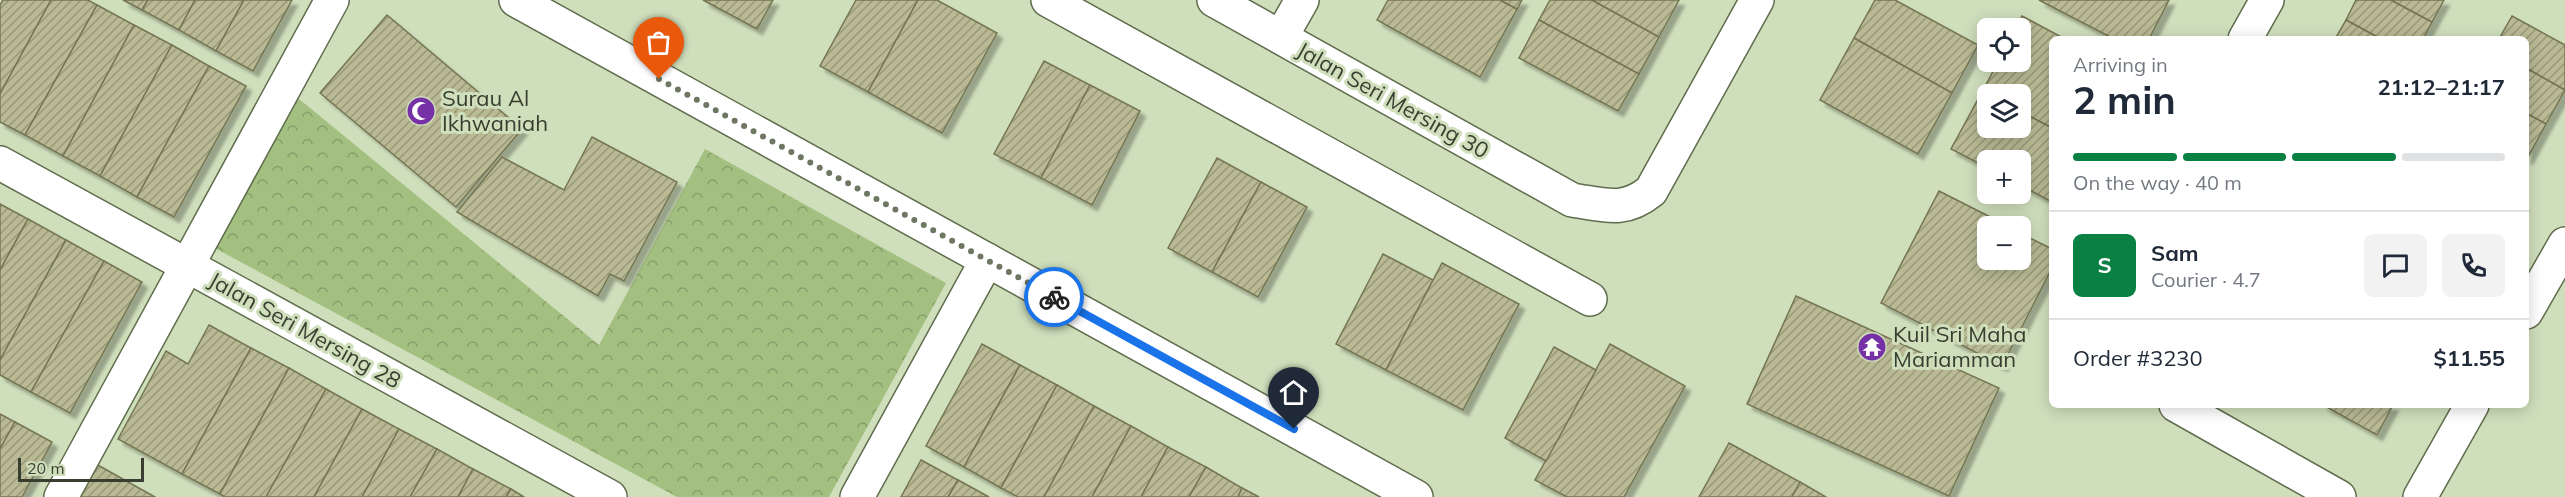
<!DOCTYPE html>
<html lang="en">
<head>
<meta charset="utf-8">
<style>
	:root { --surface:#fff; --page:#f2f2f3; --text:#1f2937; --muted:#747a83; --line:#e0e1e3; --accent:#0b8043 }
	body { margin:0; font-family:Mulish,sans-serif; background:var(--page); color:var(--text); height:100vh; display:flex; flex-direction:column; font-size:22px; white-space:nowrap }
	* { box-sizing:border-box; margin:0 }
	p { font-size:20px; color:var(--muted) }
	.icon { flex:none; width:33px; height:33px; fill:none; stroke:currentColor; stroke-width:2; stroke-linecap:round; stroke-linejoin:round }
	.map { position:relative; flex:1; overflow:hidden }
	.side { position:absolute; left:2049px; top:36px; width:480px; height:372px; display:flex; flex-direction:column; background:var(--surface); border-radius:9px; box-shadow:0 3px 15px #0003 }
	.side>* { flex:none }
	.tools { position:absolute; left:1977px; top:18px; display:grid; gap:12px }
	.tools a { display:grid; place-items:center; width:54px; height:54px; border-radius:9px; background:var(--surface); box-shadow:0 3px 15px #0003; font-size:30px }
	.scale { position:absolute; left:18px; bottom:15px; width:126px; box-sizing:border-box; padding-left:6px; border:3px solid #383f31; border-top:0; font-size:16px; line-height:21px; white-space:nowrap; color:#383f31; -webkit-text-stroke:4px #cfdfbc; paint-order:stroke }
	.pin { position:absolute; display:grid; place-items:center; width:51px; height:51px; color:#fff; margin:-62px -26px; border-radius:50% 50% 50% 0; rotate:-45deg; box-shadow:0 0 6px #0007 }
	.pin .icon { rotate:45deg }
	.courier { position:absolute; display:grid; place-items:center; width:60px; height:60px; margin:-30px; border:4px solid #1a73e8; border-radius:50%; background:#fff; color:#222; box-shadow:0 2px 8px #0007 }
	.headline em { font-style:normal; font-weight:700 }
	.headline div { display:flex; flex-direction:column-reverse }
	.headline { display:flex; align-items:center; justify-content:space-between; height:102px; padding:0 24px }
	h1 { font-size:39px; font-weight:700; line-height:45px }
	.bar { display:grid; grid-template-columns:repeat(4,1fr); gap:9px 6px; align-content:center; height:72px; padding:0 24px }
	.bar i { height:8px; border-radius:4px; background:var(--line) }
	.bar .current { background:var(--accent) }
	.bar p { grid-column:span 4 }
	.line { display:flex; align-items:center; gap:15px; padding:0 24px; border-top:2px solid var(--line) }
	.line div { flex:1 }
	.round { display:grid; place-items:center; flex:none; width:63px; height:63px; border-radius:9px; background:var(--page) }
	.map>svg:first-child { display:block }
	.park { fill:url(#park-crowns) }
	.building { fill:url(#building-hatch); stroke:#757552; stroke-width:1.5; filter:url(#shadow) }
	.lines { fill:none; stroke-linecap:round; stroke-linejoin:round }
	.minor-casing { stroke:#5f6d4d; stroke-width:36 }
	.minor { stroke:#fff; stroke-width:33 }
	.done { stroke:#6d7762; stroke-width:6; stroke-dasharray:0 10.8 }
	.route { stroke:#1a73e8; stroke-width:8 }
	.labels { text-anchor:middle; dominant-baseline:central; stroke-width:6; stroke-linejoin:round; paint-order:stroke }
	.poi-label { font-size:22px; fill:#383f31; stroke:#cfdfbc; text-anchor:start }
	.street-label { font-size:22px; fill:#383f31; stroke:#cfdfbc }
</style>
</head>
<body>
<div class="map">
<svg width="2565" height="497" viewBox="0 0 2565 497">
	<defs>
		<pattern id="park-crowns" width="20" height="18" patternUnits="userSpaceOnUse" patternTransform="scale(1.5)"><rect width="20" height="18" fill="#a4c081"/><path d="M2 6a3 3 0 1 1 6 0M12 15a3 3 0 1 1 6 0" fill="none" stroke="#879d6a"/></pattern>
		<pattern id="building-hatch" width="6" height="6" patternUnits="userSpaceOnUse" patternTransform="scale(1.5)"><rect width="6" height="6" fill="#b9ba94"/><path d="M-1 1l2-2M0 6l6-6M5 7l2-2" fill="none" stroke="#979979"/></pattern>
		<filter id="shadow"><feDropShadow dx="5.5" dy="5.5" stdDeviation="1.5" flood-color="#0004"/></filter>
	</defs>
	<rect width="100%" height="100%" fill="#cfdfbc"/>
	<polygon class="park" points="293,94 599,345 705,149 946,283 829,497 677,497 211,246"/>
	<g class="building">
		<polygon points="3,0 51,0 0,94 0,5"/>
		<polygon points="51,0 88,0 97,5 25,135 0,122 0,94"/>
		<polygon points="123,0 148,0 142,10"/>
		<polygon points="148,0 195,0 179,30 142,10"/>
		<polygon points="195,0 244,0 216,51 179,30"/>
		<polygon points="244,0 292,0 253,71 216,51"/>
		<polygon points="703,0 773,0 757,29"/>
		<polygon points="856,0 918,0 868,92 820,66"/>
		<polygon points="918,0 937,0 997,33 942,133 868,92"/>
		<polygon points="1388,0 1500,0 1517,9 1480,77 1377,20"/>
		<polygon points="1500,0 1522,0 1517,9"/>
		<polygon points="1550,0 1592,0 1659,37 1639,74 1539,20"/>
		<polygon points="1592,0 1679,0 1659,37"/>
		<polygon points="1875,0 1895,0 1978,45 1952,93 1854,38"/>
		<polygon points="2039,0 2169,0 2149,39 2114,39"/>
		<polygon points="2356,0 2391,0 2432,22 2423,39 2381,39 2346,20"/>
		<polygon points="2391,0 2444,0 2432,22"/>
		<polygon points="97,5 134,25 63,156 25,135"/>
		<polygon points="387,15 522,129 456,207 320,93"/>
		<polygon points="2022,16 2065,39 2052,39 2052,128 2020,111 2020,94 1988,94 1982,92 1998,62 2020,62 2020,28 2016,28"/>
		<polygon points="2512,16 2565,45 2565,90 2526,68 2526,39 2499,39"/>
		<polygon points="1539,20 1639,74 1618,111 1519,58"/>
		<polygon points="2346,20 2381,39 2335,39"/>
		<polygon points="134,25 172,45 100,176 63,156"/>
		<polygon points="1854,38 1952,93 1918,154 1820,100"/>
		<polygon points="172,45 209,66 137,197 100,176"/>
		<polygon points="1044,61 1090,85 1041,178 994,154"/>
		<polygon points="209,66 246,86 174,217 137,197"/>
		<polygon points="2526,68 2565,90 2546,124 2526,113"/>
		<polygon points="1090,85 1140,111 1092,205 1041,178"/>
		<polygon points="1982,92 1988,94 1988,128 2020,128 2020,111 2052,128 2052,202 2020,185 2020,160 1988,160 1988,168 1951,149"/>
		<polygon points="2526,113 2546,124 2527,159 2526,158"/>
		<polygon points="592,137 677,182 624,281 610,274 598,296 457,212 502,157 564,190"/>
		<polygon points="1217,158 1261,182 1212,272 1168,248"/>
		<polygon points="1261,182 1307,207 1258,297 1212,272"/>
		<polygon points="1939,191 2008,226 1988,226 1988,260 2020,260 2020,233 2052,249 2052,268 2002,366 1881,303"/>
		<polygon points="0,204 28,219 0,270"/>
		<polygon points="28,219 66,240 0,360 0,270"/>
		<polygon points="66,240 104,261 31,392 0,375 0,360"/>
		<polygon points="1383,254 1433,280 1386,370 1336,344"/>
		<polygon points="104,261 142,282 70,413 31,392"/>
		<polygon points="1442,263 1519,304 1463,410 1386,370"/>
		<polygon points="1796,296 1999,388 1949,496 1747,404"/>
		<polygon points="209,325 251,348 182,474 118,439 166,351 188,364"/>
		<polygon points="982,344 1020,365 964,467 926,446"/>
		<polygon points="1610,344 1685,386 1624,497 1567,497 1535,480"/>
		<polygon points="1554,347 1596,370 1546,461 1505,438"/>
		<polygon points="251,348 289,368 220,494 182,474"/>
		<polygon points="1020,365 1057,385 1001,488 964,467"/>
		<polygon points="289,368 326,389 266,497 225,497 220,494"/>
		<polygon points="1057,385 1094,406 1044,497 1018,497 1001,488"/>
		<polygon points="326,389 362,409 314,497 266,497"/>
		<polygon points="2323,405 2393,405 2377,435"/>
		<polygon points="1094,406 1131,426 1092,497 1044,497"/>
		<polygon points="362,409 399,429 362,497 314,497"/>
		<polygon points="0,414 15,422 0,449"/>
		<polygon points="15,422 52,442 22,497 0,497 0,449"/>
		<polygon points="1131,426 1168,447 1141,497 1092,497"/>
		<polygon points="399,429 437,449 410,497 362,497"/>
		<polygon points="1729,443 1800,482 1792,497 1699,497"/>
		<polygon points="1168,447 1206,467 1189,497 1141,497"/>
		<polygon points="437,449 473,469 458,497 410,497"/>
		<polygon points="921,460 958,480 948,497 901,497"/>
		<polygon points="96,464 155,497 78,497"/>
		<polygon points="1206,467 1242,488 1238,497 1189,497"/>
		<polygon points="473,469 511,489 506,497 458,497"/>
		<polygon points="958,480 989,497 948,497"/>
		<polygon points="1800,482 1826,497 1792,497"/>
		<polygon points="1242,488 1259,497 1238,497"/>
		<polygon points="511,489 524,497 506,497"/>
	</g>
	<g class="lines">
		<g class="minor-casing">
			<g id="minor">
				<polyline points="516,0 1416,497"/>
				<polyline points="1048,0 1590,299"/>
				<path d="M 1214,0 L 1572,200 C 1605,205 1624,213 1651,191 L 1757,0"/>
				<polyline points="1281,37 1302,0"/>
				<polyline points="2245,39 2267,0"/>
				<polyline points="0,163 610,497"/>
				<polyline points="2526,312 2565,244"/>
				<polyline points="2176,405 2339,497"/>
				<polyline points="61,497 332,0"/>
				<polyline points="857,497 987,260"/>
				<polyline points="2420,497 2472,405"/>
			</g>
		</g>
		<use href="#minor" class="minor"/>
	</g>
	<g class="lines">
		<polyline class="done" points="659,79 1054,297"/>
		<polyline class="route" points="1054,297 1294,429"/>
	</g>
	<defs>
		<g id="mosque-disc" transform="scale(1.5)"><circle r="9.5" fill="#7531a5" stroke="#cfdfbc"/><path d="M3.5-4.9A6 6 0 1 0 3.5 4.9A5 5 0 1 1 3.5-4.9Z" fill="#fff"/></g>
		<g id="temple-disc" transform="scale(1.5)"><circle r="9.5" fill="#7531a5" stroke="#cfdfbc"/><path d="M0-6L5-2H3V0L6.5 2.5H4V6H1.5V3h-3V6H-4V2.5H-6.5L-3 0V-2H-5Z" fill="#fff"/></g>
	</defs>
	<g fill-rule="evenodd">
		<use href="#mosque-disc" x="421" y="111"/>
		<use href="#temple-disc" x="1872" y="347"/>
	</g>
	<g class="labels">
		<g class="poi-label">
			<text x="442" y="98">Surau Al<tspan x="442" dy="25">Ikhwaniah</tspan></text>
			<text x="1893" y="334">Kuil Sri Maha<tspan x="1893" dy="25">Mariamman</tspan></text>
		</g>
		<g class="street-label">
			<text transform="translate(1393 100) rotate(29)">Jalan Seri Mersing 30</text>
			<text transform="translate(305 330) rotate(29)">Jalan Seri Mersing 28</text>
		</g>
	</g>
</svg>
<div class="tools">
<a><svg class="icon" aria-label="locate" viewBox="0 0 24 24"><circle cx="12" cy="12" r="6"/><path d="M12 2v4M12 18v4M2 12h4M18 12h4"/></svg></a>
<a><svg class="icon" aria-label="layers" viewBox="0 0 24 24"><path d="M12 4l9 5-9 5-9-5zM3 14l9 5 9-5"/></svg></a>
<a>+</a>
<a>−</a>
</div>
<div class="scale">20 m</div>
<div class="pin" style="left:659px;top:79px;background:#ea580c"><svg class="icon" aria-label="bag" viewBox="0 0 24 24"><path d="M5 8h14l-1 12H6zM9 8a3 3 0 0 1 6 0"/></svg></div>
<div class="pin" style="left:1294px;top:429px;background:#1f2937"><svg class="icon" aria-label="home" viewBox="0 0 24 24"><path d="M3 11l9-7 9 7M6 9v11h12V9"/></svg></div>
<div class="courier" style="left:1054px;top:297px"><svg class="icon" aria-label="bike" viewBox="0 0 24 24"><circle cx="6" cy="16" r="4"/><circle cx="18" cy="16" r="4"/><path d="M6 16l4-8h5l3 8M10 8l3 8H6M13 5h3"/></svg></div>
<section class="side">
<div class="headline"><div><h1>2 min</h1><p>Arriving in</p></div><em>21:12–21:17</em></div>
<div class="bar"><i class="current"></i><i class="current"></i><i class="current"></i><i></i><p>On the way · 40 m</p></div>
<div class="line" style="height:108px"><b class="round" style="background:var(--accent);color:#fff">S</b><div><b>Sam</b><p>Courier · 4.7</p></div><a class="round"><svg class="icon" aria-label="chat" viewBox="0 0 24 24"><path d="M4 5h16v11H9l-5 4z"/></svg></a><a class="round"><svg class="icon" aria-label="phone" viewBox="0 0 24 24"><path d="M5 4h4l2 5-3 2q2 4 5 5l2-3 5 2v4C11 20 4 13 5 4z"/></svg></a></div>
<div class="line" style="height:78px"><div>Order #3230</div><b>$11.55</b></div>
</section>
</div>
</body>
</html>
